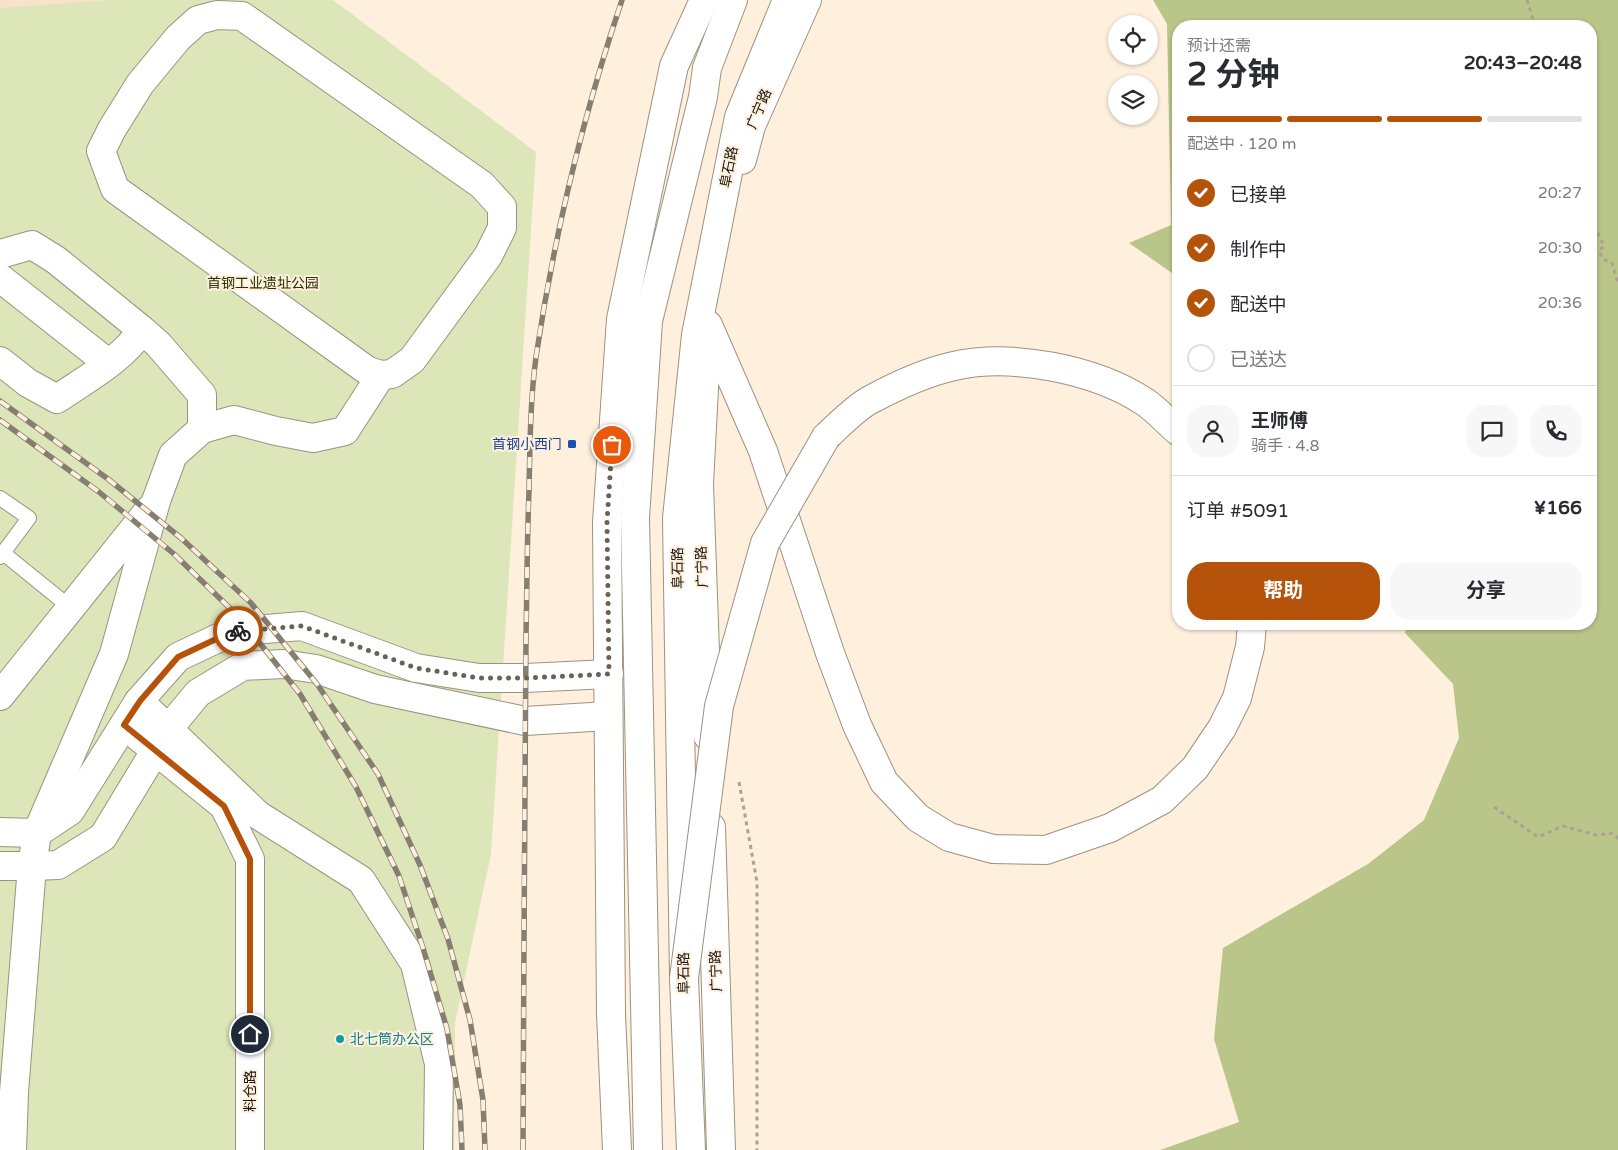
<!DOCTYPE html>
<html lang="zh">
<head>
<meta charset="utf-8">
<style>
	:root { --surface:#fff; --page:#f7f7f7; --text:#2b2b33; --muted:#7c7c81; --line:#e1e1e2; --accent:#b45309 }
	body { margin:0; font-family:"Varela Round","Noto Sans SC",sans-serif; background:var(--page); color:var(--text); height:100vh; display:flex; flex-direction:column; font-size:19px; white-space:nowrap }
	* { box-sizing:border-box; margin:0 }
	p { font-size:16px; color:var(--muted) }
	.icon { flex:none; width:28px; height:28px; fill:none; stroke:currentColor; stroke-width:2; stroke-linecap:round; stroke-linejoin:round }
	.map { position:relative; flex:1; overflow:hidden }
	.panel { position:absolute; left:1172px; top:20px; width:425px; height:610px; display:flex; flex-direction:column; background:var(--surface); border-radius:20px; box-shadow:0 1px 4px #0004 }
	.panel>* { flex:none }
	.tools { position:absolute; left:1108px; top:15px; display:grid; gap:10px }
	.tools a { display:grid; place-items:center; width:50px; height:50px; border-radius:50%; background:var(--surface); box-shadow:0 1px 4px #0004; font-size:25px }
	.pin { position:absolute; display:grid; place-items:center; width:42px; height:42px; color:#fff; margin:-21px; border:2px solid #fff; border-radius:50%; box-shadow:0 1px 5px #0007 }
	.courier { position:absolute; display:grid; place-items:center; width:50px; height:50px; margin:-25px; border:4px solid #b45309; border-radius:50%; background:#fff; color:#222; box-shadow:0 1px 6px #0007 }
	.head em { font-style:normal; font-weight:700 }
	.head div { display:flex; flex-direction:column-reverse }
	.head { display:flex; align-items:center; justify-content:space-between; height:85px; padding:0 15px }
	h1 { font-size:32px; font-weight:700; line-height:38px }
	.bar { display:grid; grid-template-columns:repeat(4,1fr); gap:8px 5px; align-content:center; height:60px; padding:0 15px }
	.bar i { height:6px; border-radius:4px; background:var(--line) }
	.bar .current { background:var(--accent) }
	.bar p { grid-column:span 4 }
	.line { display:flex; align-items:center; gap:12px; padding:0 15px; border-top:1px solid var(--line) }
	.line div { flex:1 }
	.round { display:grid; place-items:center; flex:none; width:52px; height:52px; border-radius:20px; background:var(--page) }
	ol { padding:0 15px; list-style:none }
	li { display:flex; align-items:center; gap:15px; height:55px }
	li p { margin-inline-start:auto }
	li .icon { padding:5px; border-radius:50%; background:var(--accent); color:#fff; stroke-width:4 }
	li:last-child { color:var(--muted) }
	li i { width:28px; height:28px; border:2px solid var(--line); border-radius:50% }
	.button { display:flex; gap:10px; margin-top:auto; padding:10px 15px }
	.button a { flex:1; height:58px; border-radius:20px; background:var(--accent); color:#fff; font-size:20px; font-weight:700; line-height:58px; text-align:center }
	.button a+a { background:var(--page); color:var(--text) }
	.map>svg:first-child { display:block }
	.built { fill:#f6e3c9 }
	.green { fill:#dce6b9 }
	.forest { fill:#b9c589 }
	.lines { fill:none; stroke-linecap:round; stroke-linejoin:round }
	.lane-casing { stroke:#9e917f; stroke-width:16 }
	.street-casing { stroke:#9e917f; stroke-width:30 }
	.secondary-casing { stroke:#9e917f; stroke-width:30 }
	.highway-casing { stroke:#9e917f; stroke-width:30 }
	.path { stroke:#aca193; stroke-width:3; stroke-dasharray:4 4; stroke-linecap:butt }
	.lane { stroke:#fff; stroke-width:14 }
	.street { stroke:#fff; stroke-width:28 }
	.secondary { stroke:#fff; stroke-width:28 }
	.highway { stroke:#fff; stroke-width:28 }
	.rail-casing { stroke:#867e71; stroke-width:5.5 }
	.rail { stroke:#fef0dd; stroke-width:4; stroke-dasharray:11; stroke-linecap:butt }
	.highway-bridge-casing { stroke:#9e917f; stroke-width:30; stroke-linecap:butt }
	.highway-bridge { stroke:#fff; stroke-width:28 }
	.done { stroke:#696256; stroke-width:5; stroke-dasharray:0 9 }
	.route { stroke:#b45309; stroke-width:6 }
	.transit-dot { fill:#1a4fb4; stroke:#fef0dd; stroke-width:2 }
	.culture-dot { fill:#0f9aa8; stroke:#fef0dd; stroke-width:2 }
	.labels { text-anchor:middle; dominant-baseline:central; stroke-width:4; stroke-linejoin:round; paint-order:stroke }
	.street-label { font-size:14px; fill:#19150e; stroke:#fef0dd }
	.park-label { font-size:14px; fill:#2b3202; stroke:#fef0dd }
	.transit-label { font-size:14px; fill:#164399; stroke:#fef0dd; text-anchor:end }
	.culture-label { font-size:14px; fill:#0d838f; stroke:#fef0dd; text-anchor:start }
</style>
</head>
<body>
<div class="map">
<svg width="1618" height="1150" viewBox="0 0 1618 1150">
	<rect width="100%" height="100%" fill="#fef0dd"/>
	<polygon class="built" points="0,0 254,0 247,2 0,8"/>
	<polygon class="green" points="112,0 333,0 536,152 491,854 455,1023 454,1150 0,1150 0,8"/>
	<polygon class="forest" points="1153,0 1618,0 1618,1150 1160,1150 1239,1122 1214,1039 1223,948 1368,864 1424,820 1459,738 1453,684 1405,633 1407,624 1591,624 1591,26 1179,26 1179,278 1129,243 1171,225 1167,24"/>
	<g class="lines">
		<g class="lane-casing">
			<g id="lane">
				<polyline points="0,498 29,518 0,557"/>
				<polyline points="3,553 71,608"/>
			</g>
		</g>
		<g class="street-casing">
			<g id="street">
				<polygon points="217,15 242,16 482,185 502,207 502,228 488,256 412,360 392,374 381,375 368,371 115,189 101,151 112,129 140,84 178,38 198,20"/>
				<path d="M 0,254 L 32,245 L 56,260 L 142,330 C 122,360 86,379 57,399 L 28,383 L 0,361"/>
				<polyline points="0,278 108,363"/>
				<polyline points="142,330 158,344 202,395 202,429"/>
				<polyline points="0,696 149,510"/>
				<polyline points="139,701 258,815 361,880 415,964 439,1064 438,1150"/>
				<polyline points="124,725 224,806 250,859 250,1150"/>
				<polyline points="37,833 70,811 139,701 178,657 231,632 302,626 416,668 479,678 525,678 609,674"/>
				<polyline points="32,866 58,865 103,837 169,728 198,693 243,666 283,664 316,669 375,689 525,721 608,716"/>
				<polyline points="12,1150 14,1092 32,866 37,833 114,654 156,501 173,455 202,429 234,420 276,431 313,438 345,431 381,375"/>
			</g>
		</g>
		<g class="secondary-casing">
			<g id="secondary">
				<polyline points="742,160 751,126 807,0"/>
				<polyline points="706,350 699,484 708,736"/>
				<polyline points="711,827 721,1150"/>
				<polyline points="0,832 37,833"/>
				<polyline points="0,866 32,866"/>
				<polyline points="617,1150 611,1014 607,522 621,319 674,66 704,0"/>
			</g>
		</g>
		<g class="highway-casing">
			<g id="highway">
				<polyline points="708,325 763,451 830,653 857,725 884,782 918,818 949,837 993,849 1046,850 1110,828 1162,800 1195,768 1222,728 1237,698 1250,647 1252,624"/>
				<path d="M 826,437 C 839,425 855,408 870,400 C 894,387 927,372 954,366 C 1012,353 1095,369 1145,402 C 1157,410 1168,423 1179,432"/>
				<polyline points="648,1150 635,518 648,321 703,97 707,68 733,0"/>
				<polyline points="691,1150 684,978 677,518 696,335 739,117 787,0"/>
			</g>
		</g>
		<g class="path">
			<polyline points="1527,0 1535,26"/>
			<polyline points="1591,218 1604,246 1599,251 1603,259 1612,263 1618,283"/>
			<polyline points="739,782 757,882 757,1150"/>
			<polyline points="1494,807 1538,837 1563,826 1596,835 1614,833 1618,839"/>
		</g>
		<use href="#lane" class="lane"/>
		<use href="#street" class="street"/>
		<use href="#secondary" class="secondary"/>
		<use href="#highway" class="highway"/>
		<g class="rail-casing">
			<g id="rail">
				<polyline points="0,401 108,479 181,538 251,603 317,684 378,774 420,865 448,939 470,1020 483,1100 485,1150"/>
				<polyline points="0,420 99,492 174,554 240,618 300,694 356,787 399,876 423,948 447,1029 460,1105 462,1150"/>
				<path d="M 523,1150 C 524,979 524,808 526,637 C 527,588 527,539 529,491 C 530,446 530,402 536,357 C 554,236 583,116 622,0"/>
			</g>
		</g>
		<use href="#rail" class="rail"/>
		<g class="highway-bridge-casing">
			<polyline id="highway-bridge" points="684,978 719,706 765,543 826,437"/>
		</g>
		<use href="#highway-bridge" class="highway-bridge"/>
	</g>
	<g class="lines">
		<polyline class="done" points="238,631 302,626 416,668 479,678 526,678 609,674 607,522 612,445"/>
		<polyline class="route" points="238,631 231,632 178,657 140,701 124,725 224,806 250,859 250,1034"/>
	</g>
	<rect class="transit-dot" x="567" y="439" width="10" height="10" rx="2.5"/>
	<circle class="culture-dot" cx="340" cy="1039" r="5"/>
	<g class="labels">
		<g class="street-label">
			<text transform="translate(759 109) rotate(-67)">广宁路</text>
			<text transform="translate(729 167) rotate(-79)">阜石路</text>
			<text transform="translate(702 567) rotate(-92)">广宁路</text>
			<text transform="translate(678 568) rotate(-91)">阜石路</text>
			<text transform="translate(716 971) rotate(-92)">广宁路</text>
			<text transform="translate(684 973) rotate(-91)">阜石路</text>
			<text transform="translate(250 1091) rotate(-90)">料仓路</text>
		</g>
		<g class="park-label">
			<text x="263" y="283">首钢工业遗址公园</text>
		</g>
		<g class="transit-label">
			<text x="562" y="444">首钢小西门</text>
		</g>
		<g class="culture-label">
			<text x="350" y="1039">北七筒办公区</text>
		</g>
	</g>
</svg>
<div class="tools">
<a><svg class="icon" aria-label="locate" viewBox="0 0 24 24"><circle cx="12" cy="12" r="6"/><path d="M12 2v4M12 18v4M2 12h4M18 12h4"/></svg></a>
<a><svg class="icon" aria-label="layers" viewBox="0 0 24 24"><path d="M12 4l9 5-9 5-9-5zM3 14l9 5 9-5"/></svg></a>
</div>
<div class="pin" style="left:612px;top:445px;background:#ea580c"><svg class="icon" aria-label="bag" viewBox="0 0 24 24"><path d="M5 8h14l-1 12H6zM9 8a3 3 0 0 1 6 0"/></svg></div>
<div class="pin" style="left:250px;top:1034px;background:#1f2937"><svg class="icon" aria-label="home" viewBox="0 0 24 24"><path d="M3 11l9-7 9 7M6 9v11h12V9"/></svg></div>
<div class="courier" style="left:238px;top:631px"><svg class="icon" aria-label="bike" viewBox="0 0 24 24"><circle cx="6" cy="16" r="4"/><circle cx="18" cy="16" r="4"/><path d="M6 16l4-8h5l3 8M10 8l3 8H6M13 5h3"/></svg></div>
<section class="panel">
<div class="head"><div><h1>2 分钟</h1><p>预计还需</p></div><em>20:43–20:48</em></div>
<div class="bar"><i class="current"></i><i class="current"></i><i class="current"></i><i></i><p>配送中 · 120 m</p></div>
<ol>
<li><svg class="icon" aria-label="check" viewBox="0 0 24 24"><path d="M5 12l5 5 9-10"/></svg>已接单<p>20:27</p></li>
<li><svg class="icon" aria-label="check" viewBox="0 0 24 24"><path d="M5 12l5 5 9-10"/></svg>制作中<p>20:30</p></li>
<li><svg class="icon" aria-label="check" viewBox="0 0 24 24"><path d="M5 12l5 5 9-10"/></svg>配送中<p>20:36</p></li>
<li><i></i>已送达</li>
</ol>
<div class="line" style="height:90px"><a class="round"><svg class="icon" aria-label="person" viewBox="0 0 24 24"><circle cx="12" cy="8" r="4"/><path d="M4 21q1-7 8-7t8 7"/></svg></a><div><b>王师傅</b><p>骑手 · 4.8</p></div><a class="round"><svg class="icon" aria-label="chat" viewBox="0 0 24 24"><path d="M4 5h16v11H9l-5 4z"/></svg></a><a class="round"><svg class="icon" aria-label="phone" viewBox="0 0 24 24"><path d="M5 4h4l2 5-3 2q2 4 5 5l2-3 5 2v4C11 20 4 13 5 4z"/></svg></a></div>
<div class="line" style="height:65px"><div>订单 #5091</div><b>¥166</b></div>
<div class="button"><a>帮助</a><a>分享</a></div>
</section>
</div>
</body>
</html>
